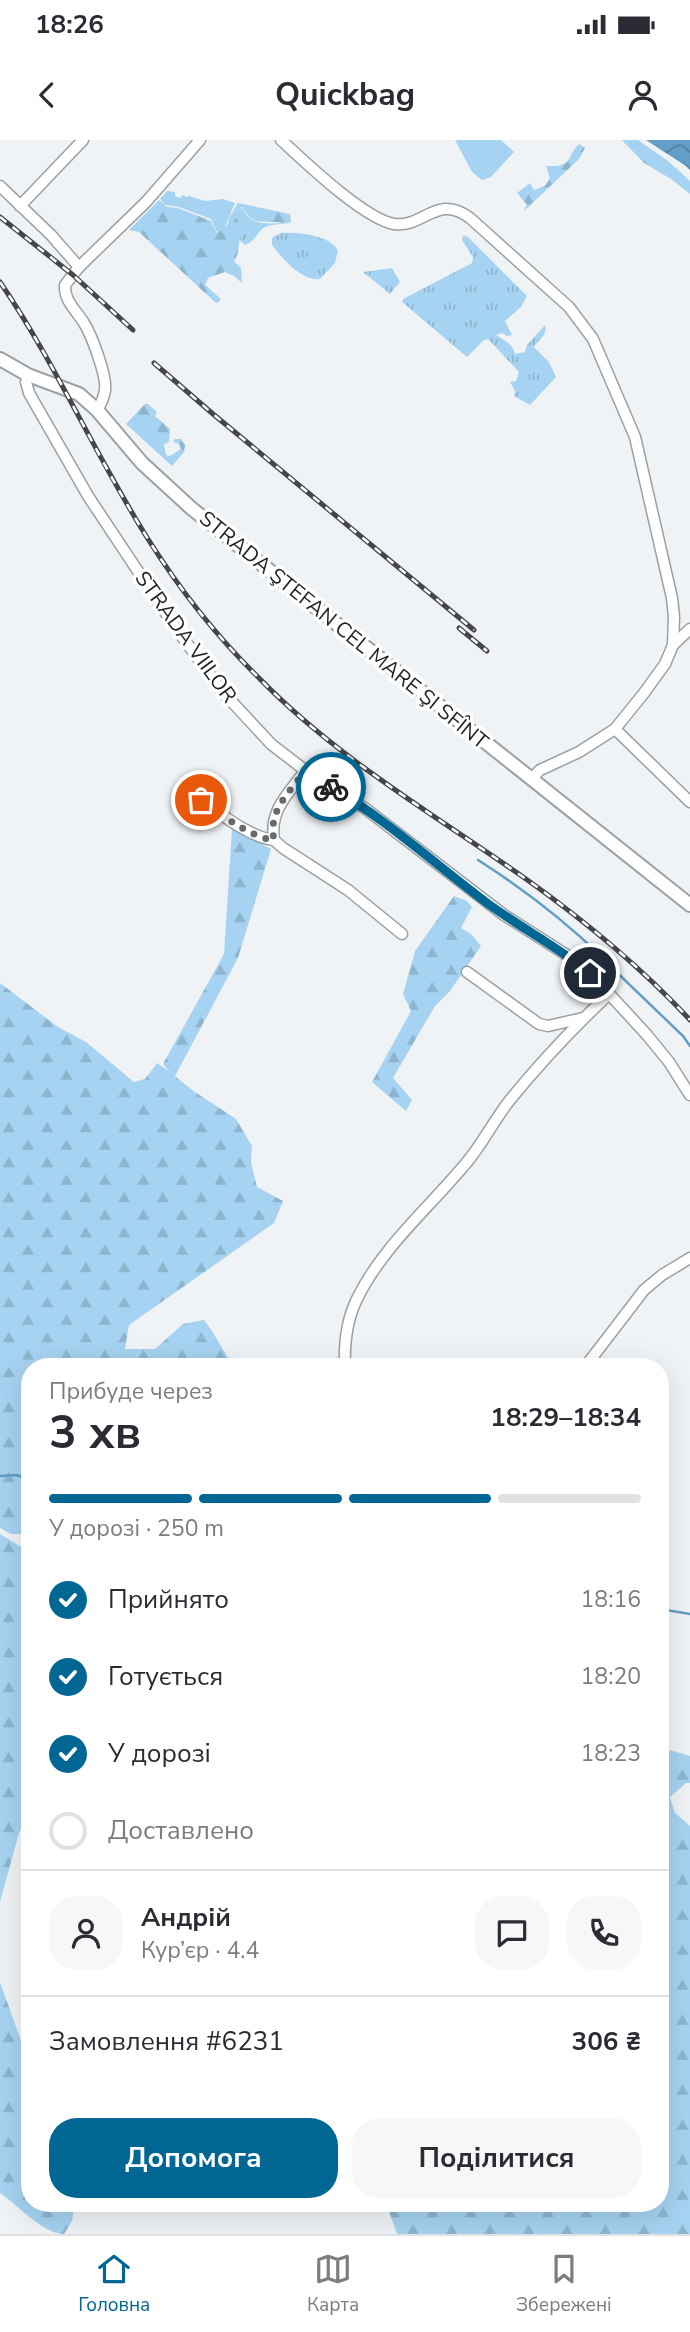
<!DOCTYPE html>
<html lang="uk">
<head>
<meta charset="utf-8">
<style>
	:root { --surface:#fff; --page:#f7f7f7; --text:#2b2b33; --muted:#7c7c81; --line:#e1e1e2; --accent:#006694 }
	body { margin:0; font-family:"Nunito Sans",sans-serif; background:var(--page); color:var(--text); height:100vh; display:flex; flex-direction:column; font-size:26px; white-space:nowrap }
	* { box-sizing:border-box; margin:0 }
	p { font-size:23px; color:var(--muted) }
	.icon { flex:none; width:38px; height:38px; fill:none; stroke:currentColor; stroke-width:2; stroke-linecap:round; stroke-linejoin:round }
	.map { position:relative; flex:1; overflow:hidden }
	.side { position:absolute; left:21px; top:1218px; width:648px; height:854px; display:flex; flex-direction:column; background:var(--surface); border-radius:28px; box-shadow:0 7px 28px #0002 }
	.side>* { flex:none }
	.pin { position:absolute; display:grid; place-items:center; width:60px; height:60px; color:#fff; margin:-30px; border:4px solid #fff; border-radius:50%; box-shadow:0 2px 7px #0007 }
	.courier { position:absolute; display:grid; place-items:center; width:70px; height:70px; margin:-35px; border:5px solid #006694; border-radius:50%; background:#fff; color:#222; box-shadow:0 2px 9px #0007 }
	.summary em { font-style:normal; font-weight:700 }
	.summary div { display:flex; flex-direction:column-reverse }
	.summary { display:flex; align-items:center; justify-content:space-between; height:119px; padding:0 28px }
	h1 { font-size:46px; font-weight:700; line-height:52px }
	.bar { display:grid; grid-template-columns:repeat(4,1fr); gap:10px 7px; align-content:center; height:84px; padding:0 28px }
	.bar i { height:9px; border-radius:5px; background:var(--line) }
	.bar .on { background:var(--accent) }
	.bar p { grid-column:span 4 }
	.line { display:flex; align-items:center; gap:18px; padding:0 28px; border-top:2px solid var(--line) }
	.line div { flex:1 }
	.round { display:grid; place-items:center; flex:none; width:74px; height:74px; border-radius:28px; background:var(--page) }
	ol { padding:0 28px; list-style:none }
	li { display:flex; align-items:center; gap:21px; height:77px }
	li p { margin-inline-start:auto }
	li .icon { padding:7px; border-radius:50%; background:var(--accent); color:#fff; stroke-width:4 }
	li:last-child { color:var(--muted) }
	li i { width:38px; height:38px; border:4px solid var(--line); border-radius:50% }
	.action { display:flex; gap:14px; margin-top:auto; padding:14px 28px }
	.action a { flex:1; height:80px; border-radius:28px; background:var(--accent); color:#fff; font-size:28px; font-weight:700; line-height:80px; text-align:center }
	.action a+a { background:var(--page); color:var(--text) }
	.status { display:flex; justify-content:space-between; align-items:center; height:49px; padding:0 35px; background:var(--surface); direction:ltr }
	.status svg { height:19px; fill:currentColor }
	header { display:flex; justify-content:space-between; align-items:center; height:91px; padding:0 28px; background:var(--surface); font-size:32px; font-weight:700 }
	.menu { display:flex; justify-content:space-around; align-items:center; height:98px; border-top:2px solid var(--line); background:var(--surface); font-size:19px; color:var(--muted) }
	.menu a { display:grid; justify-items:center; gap:4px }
	.menu .on { color:var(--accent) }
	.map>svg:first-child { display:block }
	.grass { fill:url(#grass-tufts) }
	.forest { fill:url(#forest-firs) }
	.garden { fill:#a6d3f1 }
	.water { fill:url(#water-waves) }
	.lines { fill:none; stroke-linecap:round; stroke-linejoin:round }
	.stream { stroke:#629ec5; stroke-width:2.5 }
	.minor-casing { stroke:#9da0a2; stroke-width:13 }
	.major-casing { stroke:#9da0a2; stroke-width:16 }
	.minor { stroke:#fff; stroke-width:10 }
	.major { stroke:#fff; stroke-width:12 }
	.rail-casing { stroke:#454648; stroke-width:5 }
	.rail { stroke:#fff; stroke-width:2.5; stroke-dasharray:8; stroke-linecap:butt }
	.done { stroke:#686a6c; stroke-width:7; stroke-dasharray:0 12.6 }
	.route { stroke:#006694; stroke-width:9 }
	.labels { text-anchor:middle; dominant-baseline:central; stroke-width:7; stroke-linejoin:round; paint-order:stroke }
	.street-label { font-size:21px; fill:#1f2021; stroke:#fff }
</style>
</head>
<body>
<div class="status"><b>18:26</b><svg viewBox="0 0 49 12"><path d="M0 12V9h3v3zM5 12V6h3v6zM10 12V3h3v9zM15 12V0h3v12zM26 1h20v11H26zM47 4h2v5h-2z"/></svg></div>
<header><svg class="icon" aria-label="back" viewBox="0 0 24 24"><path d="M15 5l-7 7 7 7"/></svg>Quickbag<svg class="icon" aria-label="person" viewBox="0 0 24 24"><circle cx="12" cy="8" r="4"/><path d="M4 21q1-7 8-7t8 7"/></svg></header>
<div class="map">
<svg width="690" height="2094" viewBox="0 0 690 2094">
	<defs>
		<pattern id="grass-tufts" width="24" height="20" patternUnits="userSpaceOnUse" patternTransform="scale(1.75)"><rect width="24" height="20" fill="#a6d3f1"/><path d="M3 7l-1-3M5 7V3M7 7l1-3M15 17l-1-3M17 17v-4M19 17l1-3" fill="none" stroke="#8eb5ce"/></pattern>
		<pattern id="forest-firs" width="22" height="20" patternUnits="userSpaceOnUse" patternTransform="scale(1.75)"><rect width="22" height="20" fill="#a6d3f1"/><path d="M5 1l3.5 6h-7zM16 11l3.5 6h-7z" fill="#8eb5ce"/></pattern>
		<pattern id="water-waves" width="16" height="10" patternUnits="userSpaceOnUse" patternTransform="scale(1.75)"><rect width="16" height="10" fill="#629ec5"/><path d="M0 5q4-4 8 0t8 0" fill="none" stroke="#5080a0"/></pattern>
	</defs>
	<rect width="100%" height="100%" fill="#f0f3f6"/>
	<g class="grass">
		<path d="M 239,67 C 246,70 245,75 251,79 C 261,86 275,82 287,84 C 251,84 266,95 245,105 L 238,99 L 244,89 L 240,86 L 235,73 Z"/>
		<path d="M 281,93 C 297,92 331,95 338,111 L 335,123 L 320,139 C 301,141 283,119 272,105 L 272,98 Z"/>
		<path d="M 463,95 L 468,97 L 527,156 L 521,167 L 505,181 L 512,195 L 507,196 L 502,193 L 496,195 C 504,200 514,205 515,214 L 525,212 L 527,205 L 545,185 C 548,195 539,199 534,207 L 549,222 L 556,237 L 530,265 L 514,256 L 515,251 L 510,242 L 516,241 L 519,232 L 488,199 L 484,200 L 467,217 L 402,162 L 403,159 L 472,123 L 473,117 L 462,100 Z"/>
		<polygon points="392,128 400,142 390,154 363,132"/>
	</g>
	<g class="forest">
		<polygon points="622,0 638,0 668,21 690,41 690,54 671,39 644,23"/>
		<path d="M 579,4 L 585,8 L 579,19 L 523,72 L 527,65 L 517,53 L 530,43 L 534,50 L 545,46 L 550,38 L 546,26 C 575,27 564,19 579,4 Z"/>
		<path d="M 159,60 L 167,67 L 178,68 L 211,81 L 217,93 L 228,84 L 229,78 L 238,63 L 290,74 L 291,82 C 284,85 281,82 273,82 C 255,81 253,84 242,67 L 237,69 C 234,76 239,85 245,89 C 235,100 242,111 234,121 L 241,128 L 242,143 L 234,136 L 225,132 L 208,138 L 205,145 L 220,158 L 220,161 L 216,163 L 139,92 L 129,90 Z"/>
		<polygon points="145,264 148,264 157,272 155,276 170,289 169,302 164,304 166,315 170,316 181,309 179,304 173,302 175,299 181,299 185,305 184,312 172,326 126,284"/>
		<path d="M 232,689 L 271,709 L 238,818 L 175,936 L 192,950 L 236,979 L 252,1006 L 251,1022 L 257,1047 L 283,1061 L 274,1083 L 129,1185 L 125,1209 L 155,1209 L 183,1184 L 204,1180 C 216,1195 223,1212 235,1227 L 30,1227 L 30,1394 L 11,1394 L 0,1388 L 0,843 L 58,887 L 86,902 L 134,942 L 145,939 L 157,923 L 170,932 L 163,924 L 224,814 Z"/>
		<polygon points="454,756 467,761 472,767 461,788 471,794 481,806 450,851 435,866 393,938 412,960 406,971 372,942 411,871 403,854 415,811"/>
		<polygon points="0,1394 30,1412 30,1505 27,1515 30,1524 30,1669 19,1693 0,1762 0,1774"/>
		<polygon points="660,1607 690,1616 690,1643 686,1643 670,1657 675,1673 690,1686 690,2094 397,2094 386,2063 660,2063"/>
		<path d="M 0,1831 L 0,1842 L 24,1909 L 30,1919 L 30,2063 L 75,2063 L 72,2081 L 64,2094 C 43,2094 18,2065 0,2053 Z"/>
	</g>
	<g class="garden">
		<polygon points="455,0 501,0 514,12 491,37 482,40 472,32"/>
		<polygon points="167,51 175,52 175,56 180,58 183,55 187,57 189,56 205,61 223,59 235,63 225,87 217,92 211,79 179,67 165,65 160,59"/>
	</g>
	<polygon class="water" points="646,0 690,0 690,30 686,26"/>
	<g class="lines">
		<g class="stream">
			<path d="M 478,720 C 522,748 565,781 602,817"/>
			<polyline points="607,823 683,896 690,906"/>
			<polyline points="0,1336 16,1335 30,1339"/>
			<polyline points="660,1469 690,1474"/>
		</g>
		<g class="minor-casing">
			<g id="minor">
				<path d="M 281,0 C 304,21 364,79 394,84 C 424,88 437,53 470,78 L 569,167 L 593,199 L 635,297 L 672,458 L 674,477 L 673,505 L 665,524 L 644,553 L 615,589 L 579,612 L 540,630 L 531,639"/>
				<polyline points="0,46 51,95 79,127"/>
				<polyline points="20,66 83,0"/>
				<polyline points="28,235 26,242 29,253 88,356 175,487 221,550 271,604 315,638 366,669 504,775 573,819 590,833 647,895 669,922 690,955"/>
				<path d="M 97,270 C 101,264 104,257 105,250 C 107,236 92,196 84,183 C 76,170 64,161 65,145 L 79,127 L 146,62 L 200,0"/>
				<polyline points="673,505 690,489"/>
				<polyline points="615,589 690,662"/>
				<path d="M 305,631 C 289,653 269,670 274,700 L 283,708 L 348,750 L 402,794"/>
				<path d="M 201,660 C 221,674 249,697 274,700"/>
				<polyline points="467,832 539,884 548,886 583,878"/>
				<path d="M 345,1227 C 344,1203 346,1181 357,1159 C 382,1107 430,1067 467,1022 C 483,1003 494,980 510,960 C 540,923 573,888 608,855"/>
				<polyline points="585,1227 644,1150 662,1135 690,1118"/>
			</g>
		</g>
		<g class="major-casing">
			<polyline id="major" points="0,219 28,235 79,254 97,270 142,323 191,368 690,765"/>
		</g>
		<use href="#minor" class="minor"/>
		<use href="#major" class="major"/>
		<g class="rail-casing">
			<g id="rail">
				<polyline points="0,77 73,135 133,190"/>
				<path d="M 0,142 C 56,224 95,315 148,399 C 180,450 217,497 260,539 C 338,619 435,675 526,739 C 585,781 641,827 690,880"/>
				<polyline points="154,223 213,274 474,490"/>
				<polyline points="459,488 487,511"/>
			</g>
		</g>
		<use href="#rail" class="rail"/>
	</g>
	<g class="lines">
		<path class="done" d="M 201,660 C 219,673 251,698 274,700 C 268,670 289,653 305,631 L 331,647"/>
		<path class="route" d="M 331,647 C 387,680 435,724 487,763 C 521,788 558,807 590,833"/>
	</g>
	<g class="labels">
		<g class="street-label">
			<text transform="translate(344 490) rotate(39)">STRADA ŞTEFAN CEL MARE ŞI SFÎNT</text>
			<text transform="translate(186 497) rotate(54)">STRADA VIILOR</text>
		</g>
	</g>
</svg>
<div class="pin" style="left:201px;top:660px;background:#ea580c"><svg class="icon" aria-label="bag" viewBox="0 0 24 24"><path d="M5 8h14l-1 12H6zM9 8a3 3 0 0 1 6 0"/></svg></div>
<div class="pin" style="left:590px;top:833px;background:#1f2937"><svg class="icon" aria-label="home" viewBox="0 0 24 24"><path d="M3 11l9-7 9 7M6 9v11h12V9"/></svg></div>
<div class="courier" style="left:331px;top:647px"><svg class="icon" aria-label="bike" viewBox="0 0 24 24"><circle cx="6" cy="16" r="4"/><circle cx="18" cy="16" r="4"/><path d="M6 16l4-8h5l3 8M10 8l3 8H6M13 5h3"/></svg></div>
<section class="side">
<div class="summary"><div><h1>3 хв</h1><p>Прибуде через</p></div><em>18:29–18:34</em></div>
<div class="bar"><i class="on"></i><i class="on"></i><i class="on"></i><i></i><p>У дорозі · 250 m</p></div>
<ol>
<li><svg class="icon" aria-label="check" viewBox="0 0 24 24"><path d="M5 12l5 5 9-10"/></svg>Прийнято<p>18:16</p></li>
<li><svg class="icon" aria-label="check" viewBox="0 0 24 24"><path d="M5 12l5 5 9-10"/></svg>Готується<p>18:20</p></li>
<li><svg class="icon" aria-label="check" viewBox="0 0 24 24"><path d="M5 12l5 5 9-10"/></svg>У дорозі<p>18:23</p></li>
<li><i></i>Доставлено</li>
</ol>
<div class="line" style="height:126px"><a class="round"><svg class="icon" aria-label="person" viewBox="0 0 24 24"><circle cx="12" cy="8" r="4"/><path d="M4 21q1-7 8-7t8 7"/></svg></a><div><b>Андрій</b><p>Кур’єр · 4.4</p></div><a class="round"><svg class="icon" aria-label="chat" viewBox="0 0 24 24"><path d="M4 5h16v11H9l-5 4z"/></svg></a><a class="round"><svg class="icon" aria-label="phone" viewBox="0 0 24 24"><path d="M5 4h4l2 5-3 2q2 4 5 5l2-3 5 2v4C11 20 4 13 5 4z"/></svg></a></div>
<div class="line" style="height:91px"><div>Замовлення #6231</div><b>306 ₴</b></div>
<div class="action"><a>Допомога</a><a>Поділитися</a></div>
</section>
</div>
<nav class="menu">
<a class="on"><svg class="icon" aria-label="home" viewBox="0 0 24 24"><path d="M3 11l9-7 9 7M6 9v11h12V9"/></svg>Головна</a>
<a><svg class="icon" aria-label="map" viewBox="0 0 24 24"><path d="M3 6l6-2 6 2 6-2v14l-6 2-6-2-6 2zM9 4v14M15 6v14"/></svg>Карта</a>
<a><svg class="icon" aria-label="saved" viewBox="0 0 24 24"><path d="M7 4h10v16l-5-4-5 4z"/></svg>Збережені</a>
</nav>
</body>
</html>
